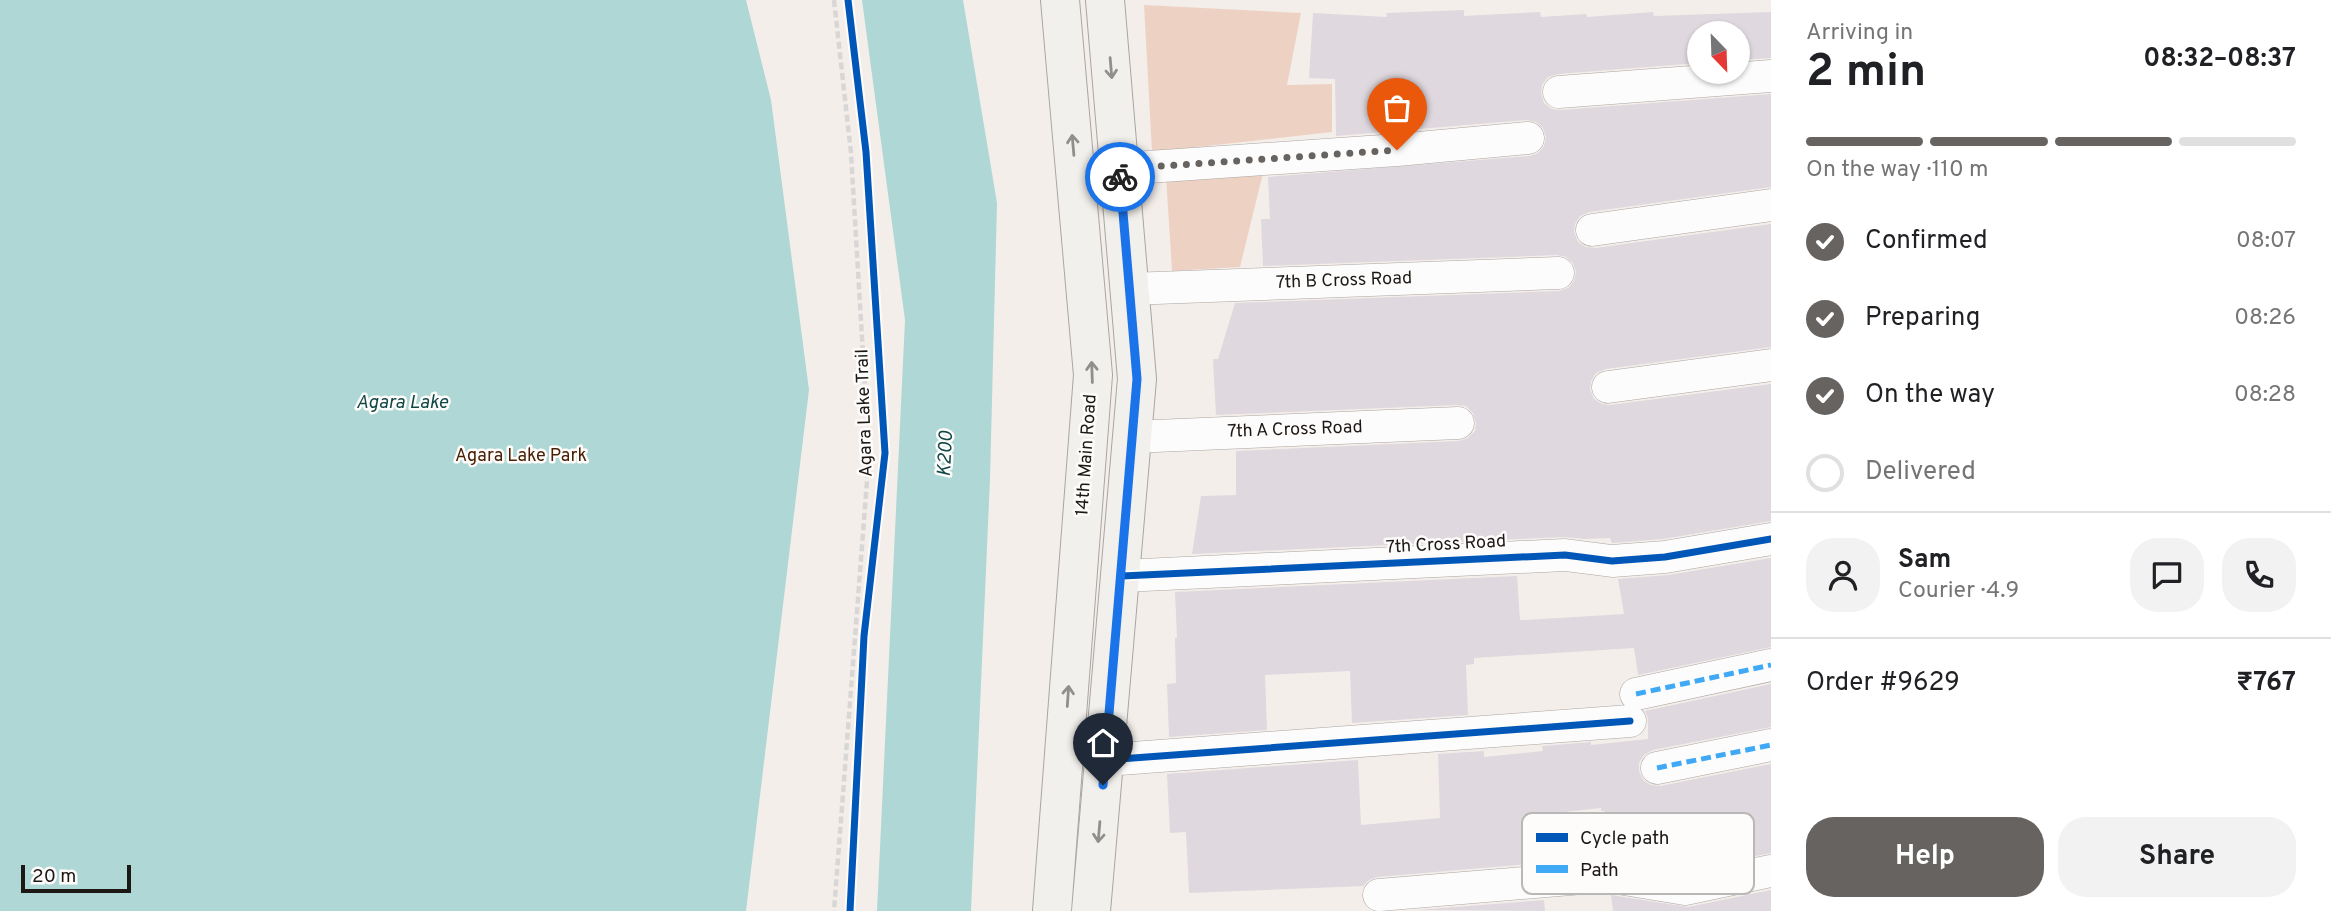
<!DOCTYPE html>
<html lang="en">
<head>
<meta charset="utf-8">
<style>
	:root { --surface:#fff; --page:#f2f2f2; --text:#202124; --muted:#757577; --line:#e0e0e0; --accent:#676360 }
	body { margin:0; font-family:Overpass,sans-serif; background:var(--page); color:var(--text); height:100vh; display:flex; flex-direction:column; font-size:26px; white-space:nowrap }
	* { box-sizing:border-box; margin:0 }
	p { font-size:23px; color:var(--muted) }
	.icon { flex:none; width:38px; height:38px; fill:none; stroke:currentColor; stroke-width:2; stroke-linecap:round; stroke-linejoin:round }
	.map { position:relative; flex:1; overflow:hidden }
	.details { display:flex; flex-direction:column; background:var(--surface); width:560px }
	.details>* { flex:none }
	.needle { width:46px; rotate:157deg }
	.controls { position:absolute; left:1687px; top:21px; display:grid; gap:14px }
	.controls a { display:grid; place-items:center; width:63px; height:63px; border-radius:50%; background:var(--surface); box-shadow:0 2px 5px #0004; font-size:35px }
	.scale { position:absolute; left:21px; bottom:18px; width:110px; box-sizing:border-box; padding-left:7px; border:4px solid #1b1816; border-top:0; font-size:19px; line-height:24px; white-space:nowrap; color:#1b1816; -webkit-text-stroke:5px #fefcfb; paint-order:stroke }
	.pin { position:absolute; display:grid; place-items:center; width:60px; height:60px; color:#fff; margin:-72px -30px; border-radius:50% 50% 50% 0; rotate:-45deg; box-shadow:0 0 7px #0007 }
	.pin .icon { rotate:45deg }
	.courier { position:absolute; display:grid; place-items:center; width:70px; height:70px; margin:-35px; border:5px solid #1a73e8; border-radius:50%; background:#fff; color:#222; box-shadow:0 2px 9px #0007 }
	.headline em { font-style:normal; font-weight:700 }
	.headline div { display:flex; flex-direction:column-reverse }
	.headline { display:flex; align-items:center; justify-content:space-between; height:119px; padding:0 35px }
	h1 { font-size:46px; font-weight:700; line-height:52px }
	.bar { display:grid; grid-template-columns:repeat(4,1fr); gap:10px 7px; align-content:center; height:84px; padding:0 35px }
	.bar i { height:9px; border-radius:5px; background:var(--line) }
	.bar .on { background:var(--accent) }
	.bar p { grid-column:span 4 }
	.line { display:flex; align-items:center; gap:18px; padding:0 35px; border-top:2px solid var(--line) }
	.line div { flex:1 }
	.round { display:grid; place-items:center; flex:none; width:74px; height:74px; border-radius:28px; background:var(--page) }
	ol { padding:0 35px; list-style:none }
	li { display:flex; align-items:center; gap:21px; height:77px }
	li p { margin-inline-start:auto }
	li .icon { padding:7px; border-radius:50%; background:var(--accent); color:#fff; stroke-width:4 }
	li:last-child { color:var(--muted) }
	li i { width:38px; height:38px; border:4px solid var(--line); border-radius:50% }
	.primary-button { display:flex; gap:14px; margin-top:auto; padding:14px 35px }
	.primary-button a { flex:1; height:80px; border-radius:28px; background:var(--accent); color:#fff; font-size:28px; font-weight:700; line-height:80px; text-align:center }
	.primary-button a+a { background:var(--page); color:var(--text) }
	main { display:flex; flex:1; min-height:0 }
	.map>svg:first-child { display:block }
	.green { fill:#edd2c4 }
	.water { fill:#aed7d5 }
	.building { fill:#dfd8de }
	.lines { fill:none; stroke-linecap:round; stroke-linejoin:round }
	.minor-casing { stroke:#aaa5a2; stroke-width:33 }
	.secondary-casing { stroke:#aaa5a2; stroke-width:40 }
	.path { stroke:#d9d7d6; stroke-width:4.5; stroke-dasharray:7 3.5; stroke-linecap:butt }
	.minor { stroke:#fdfcfc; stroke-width:32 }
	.secondary { stroke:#f1f0ec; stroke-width:38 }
	.quiet { stroke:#3fa9f5; stroke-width:5; stroke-dasharray:10 5; stroke-linecap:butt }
	.cycleway-casing { stroke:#fefcfb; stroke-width:11 }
	.cycleway { stroke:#0057b8; stroke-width:7 }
	.oneway { stroke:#918f8c }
	.done { stroke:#676360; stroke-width:7; stroke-dasharray:0 12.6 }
	.route { stroke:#1a73e8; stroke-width:9 }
	.labels { text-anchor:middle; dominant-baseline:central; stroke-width:5; stroke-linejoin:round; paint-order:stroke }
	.street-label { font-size:18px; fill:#1b1816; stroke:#fefcfb }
	.park-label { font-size:18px; fill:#492004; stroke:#fefcfb }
	.water-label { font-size:19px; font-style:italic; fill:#104747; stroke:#fefcfb }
	.key { fill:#fefcfb; stroke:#bab8b6; stroke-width:2 }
	.key-label { font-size:19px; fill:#1b1816 }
</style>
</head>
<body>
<main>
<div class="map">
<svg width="1771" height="911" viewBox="0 0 1771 911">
	<rect width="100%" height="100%" fill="#f4eeea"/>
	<g class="green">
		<polygon points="1144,5 1301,13 1287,85 1332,84 1332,132 1152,152"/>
		<polygon points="1264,169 1240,267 1172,271 1166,176"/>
	</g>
	<g class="water">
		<polygon points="0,0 746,0 771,100 809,390 746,911 0,911"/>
		<polygon points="862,0 963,0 997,203 990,479 971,911 877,911 905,320"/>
	</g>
	<g class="building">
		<polygon points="1464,10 1464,16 1540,12 1541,17 1586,14 1587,17 1653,12 1654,16 1771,12 1771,58 1738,60 1738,33 1699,33 1699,63 1558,74 1548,77 1542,85 1541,93 1544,103 1552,109 1560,110 1771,94 1771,187 1589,212 1580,216 1575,224 1574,232 1578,242 1586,247 1595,248 1771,224 1771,347 1606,369 1596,373 1591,381 1590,389 1594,399 1602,404 1610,405 1771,384 1771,521 1663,539 1612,543 1610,538 1585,539 1564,537 1192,554 1201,496 1236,495 1236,451 1459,441 1468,438 1475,431 1476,423 1473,413 1466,406 1457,405 1216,415 1213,359 1218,359 1235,303 1559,291 1568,288 1574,281 1576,272 1573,263 1566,257 1557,255 1263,266 1261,219 1270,219 1268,177 1530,156 1538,153 1544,146 1546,137 1543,128 1536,122 1526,120 1336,136 1335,79 1309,78 1313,13 1387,17 1386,13"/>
		<polygon points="1771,558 1771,647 1638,675 1634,648 1474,658 1474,664 1466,665 1468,715 1352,723 1350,671 1265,675 1267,730 1169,737 1167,684 1176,683 1175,638 1177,638 1175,592 1517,576 1520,620 1525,620 1624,614 1618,579 1668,575"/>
		<polygon points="1771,684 1771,727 1653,750 1644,755 1639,763 1639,771 1644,781 1651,785 1660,786 1771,764 1771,853 1685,870 1608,858 1604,811 1601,811 1601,808 1537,815 1541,863 1377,877 1369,880 1363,886 1189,893 1186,832 1170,833 1167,774 1358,760 1361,825 1440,818 1438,754 1484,751 1484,757 1543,751 1542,746 1591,742 1591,745 1648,739 1648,719 1645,711"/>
		<polygon points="1771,890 1771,911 1613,911 1611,895 1688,907"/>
		<polygon points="1544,900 1545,911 1417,910"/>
	</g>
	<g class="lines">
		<g class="minor-casing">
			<g id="minor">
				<polyline points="1559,92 1771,76"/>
				<polyline points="1119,169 1397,150 1528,138"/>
				<polyline points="1592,230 1771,205"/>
				<polyline points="1129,289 1558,273"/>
				<polyline points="1608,387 1771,365"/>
				<polyline points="1132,437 1458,423"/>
				<polyline points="1122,576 1565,555 1612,561 1665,557 1771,539"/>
				<polyline points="1636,694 1771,665"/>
				<polyline points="1106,760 1630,721"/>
				<polyline points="1657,768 1771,745"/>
				<polyline points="1379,895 1606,876 1685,889 1771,871"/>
			</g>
		</g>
		<g class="secondary-casing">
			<g id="secondary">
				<polyline points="1052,911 1093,375 1060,0"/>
				<polyline points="1091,911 1137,379 1105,0"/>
			</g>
		</g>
		<polyline class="path" points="834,0 851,153 869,455 834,911"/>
		<use href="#minor" class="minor"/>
		<use href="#secondary" class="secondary"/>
		<g class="quiet">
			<polyline points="1636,694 1771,665"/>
			<polyline points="1657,768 1771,745"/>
		</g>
		<g class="cycleway-casing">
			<g id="cycleway">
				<polyline points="848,0 866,152 885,453 864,636 850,911"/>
				<polyline points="1122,576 1565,555 1612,561 1665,557 1771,539"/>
				<polyline points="1106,760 1630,721"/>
			</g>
		</g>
		<use href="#cycleway" class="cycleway"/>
	</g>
	<defs><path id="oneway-shaft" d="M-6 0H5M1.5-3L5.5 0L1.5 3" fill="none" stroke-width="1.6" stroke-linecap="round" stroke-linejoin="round" transform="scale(1.75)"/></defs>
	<g class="oneway">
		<use href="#oneway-shaft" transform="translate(1111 68) rotate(85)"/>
		<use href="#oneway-shaft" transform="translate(1073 145) rotate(-95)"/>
		<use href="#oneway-shaft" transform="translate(1092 372) rotate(-92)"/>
		<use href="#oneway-shaft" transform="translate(1068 696) rotate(-86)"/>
		<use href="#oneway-shaft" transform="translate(1099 832) rotate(95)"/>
	</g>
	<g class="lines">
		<polyline class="done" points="1120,177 1119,169 1397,150"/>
		<polyline class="route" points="1103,785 1137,379 1120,177"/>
	</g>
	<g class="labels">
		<g class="street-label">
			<text transform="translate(1344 281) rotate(-2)">7th B Cross Road</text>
			<text transform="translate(865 413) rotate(-92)">Agara Lake Trail</text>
			<text transform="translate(1295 430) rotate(-2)">7th A Cross Road</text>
			<text transform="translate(1087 455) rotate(-86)">14th Main Road</text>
			<text transform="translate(1446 545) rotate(-3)">7th Cross Road</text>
		</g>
		<g class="park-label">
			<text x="521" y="456">Agara Lake Park</text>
		</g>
		<g class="water-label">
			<text x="402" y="403">Agara Lake</text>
			<text transform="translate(946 454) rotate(-87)">K200</text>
		</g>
	</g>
	<rect x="1522" y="813" width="232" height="81" rx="10" class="key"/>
	<rect x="1536" y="833" width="32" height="9" fill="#0057b8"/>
	<rect x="1536" y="865" width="32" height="8" fill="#3fa9f5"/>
	<g class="key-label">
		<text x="1580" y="844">Cycle path</text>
		<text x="1580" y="876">Path</text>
	</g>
</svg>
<div class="controls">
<a><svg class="needle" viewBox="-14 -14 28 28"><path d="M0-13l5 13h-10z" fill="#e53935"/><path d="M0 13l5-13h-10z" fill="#757577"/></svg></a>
</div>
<div class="scale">20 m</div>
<div class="pin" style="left:1397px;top:150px;background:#ea580c"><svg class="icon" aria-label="bag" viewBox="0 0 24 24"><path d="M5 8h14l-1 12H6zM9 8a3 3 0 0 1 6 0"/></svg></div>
<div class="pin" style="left:1103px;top:785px;background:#1f2937"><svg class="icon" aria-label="home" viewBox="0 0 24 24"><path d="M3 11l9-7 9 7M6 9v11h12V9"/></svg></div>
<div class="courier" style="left:1120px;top:177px"><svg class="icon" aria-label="bike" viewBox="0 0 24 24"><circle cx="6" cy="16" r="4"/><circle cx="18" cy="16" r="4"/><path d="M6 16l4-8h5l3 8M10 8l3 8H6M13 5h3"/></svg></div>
</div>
<section class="details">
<div class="headline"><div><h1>2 min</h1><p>Arriving in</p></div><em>08:32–08:37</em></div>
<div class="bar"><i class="on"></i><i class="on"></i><i class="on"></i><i></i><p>On the way · 110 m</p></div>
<ol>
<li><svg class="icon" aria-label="check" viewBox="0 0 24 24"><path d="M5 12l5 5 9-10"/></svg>Confirmed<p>08:07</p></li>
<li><svg class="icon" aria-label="check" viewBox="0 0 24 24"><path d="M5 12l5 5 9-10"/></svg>Preparing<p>08:26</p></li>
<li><svg class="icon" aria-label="check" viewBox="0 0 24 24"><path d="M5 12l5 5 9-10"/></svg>On the way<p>08:28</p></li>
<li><i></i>Delivered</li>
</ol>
<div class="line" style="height:126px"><a class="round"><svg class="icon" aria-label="person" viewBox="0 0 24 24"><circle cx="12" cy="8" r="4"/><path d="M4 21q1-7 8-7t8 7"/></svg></a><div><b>Sam</b><p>Courier · 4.9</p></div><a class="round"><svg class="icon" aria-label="chat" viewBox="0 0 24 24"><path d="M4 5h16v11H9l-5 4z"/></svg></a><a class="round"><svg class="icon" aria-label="phone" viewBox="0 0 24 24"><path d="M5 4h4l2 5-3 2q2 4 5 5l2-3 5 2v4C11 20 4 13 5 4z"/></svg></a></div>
<div class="line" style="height:91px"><div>Order #9629</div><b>₹767</b></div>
<div class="primary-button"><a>Help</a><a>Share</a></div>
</section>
</main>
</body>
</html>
